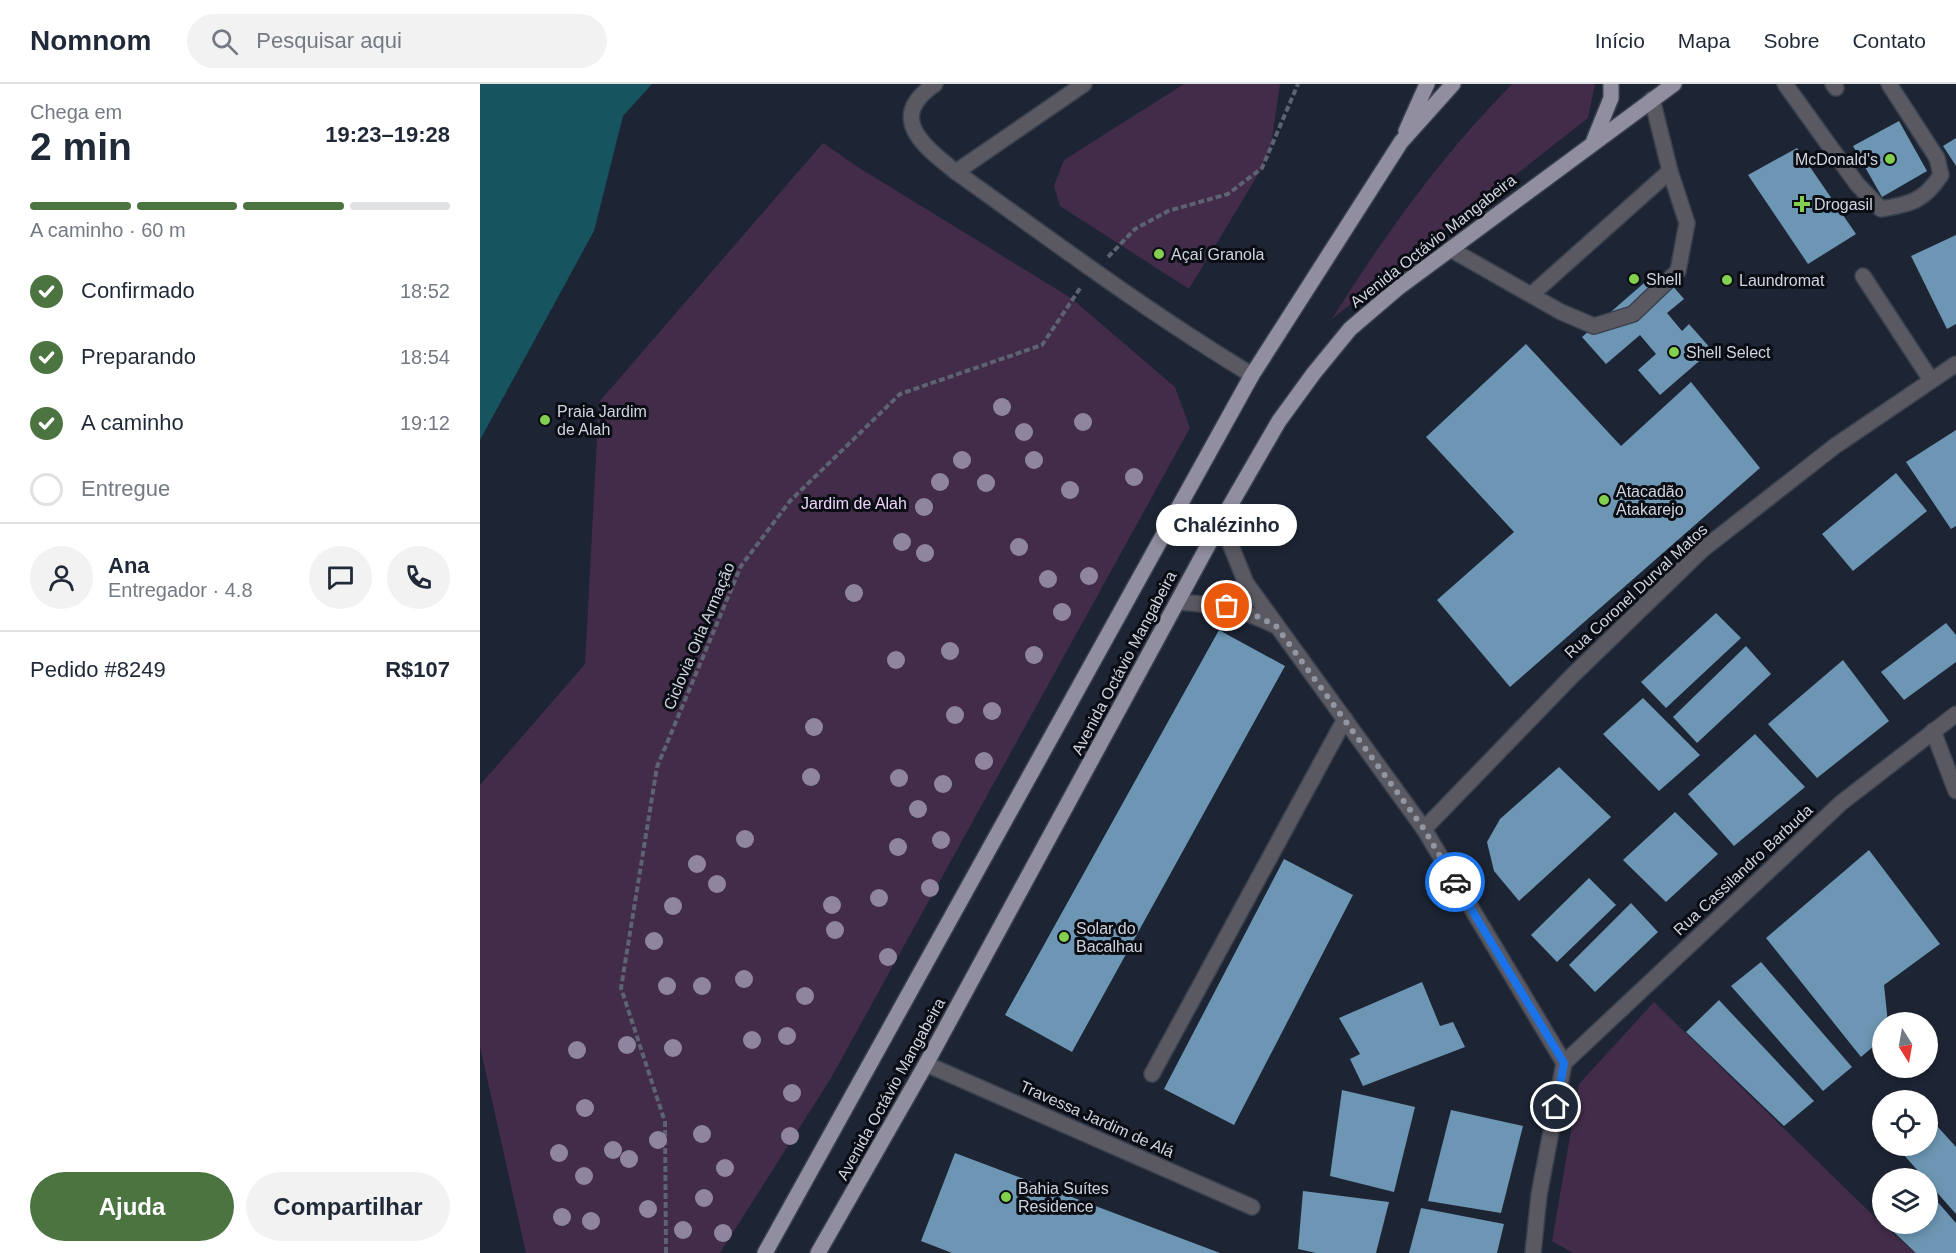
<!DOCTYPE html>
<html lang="pt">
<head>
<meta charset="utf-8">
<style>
	:root { --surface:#fff; --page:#f2f2f3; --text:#1f2937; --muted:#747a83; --line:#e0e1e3; --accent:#4c7441 }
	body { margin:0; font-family:Helvetica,sans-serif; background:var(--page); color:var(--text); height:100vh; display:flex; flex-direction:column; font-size:22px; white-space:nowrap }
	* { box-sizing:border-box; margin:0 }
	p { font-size:20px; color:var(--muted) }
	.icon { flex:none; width:33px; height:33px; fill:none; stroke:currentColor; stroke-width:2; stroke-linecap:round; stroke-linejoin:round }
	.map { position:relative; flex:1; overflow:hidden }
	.drawer { display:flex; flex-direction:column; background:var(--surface); width:480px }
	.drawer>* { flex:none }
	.needle { width:39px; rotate:169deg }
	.controls { position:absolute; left:1392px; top:928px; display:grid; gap:12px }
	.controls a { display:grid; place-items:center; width:66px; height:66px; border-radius:50%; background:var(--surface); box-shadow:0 3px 9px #0003; font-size:30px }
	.pin { position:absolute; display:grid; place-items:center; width:51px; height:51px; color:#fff; margin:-26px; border:3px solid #fff; border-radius:50%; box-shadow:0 2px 6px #0007 }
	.courier { position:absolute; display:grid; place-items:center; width:60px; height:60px; margin:-30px; border:4px solid #1a73e8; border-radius:50%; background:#fff; color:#222; box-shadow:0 2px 8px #0007 }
	.bubble { position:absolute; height:42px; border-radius:21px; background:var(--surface); box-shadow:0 3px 9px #0003; font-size:20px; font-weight:600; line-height:42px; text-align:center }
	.summary em { font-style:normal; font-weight:600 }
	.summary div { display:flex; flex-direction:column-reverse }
	.summary { display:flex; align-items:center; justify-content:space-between; height:102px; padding:0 30px }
	h1 { font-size:39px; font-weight:600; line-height:45px }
	.bar { display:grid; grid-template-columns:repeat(4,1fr); gap:9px 6px; align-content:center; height:72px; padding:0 30px }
	.bar i { height:8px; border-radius:4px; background:var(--line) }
	.bar .on { background:var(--accent) }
	.bar p { grid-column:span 4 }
	.line { display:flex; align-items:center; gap:15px; padding:0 30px; border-top:2px solid var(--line) }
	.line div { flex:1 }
	.round { display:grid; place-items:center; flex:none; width:63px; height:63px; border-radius:32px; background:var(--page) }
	ol { padding:0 30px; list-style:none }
	li { display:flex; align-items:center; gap:18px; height:66px }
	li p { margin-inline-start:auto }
	li .icon { padding:6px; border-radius:50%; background:var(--accent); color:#fff; stroke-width:4 }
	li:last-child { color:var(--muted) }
	li i { width:33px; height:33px; border:3px solid var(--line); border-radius:50% }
	.button { display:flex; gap:12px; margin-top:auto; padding:12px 30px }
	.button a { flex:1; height:69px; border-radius:36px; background:var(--accent); color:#fff; font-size:24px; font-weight:600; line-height:69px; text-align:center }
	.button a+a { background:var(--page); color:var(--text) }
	header { display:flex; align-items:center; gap:36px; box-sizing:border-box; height:84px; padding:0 30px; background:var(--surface); border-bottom:2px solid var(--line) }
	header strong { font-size:28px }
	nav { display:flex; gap:33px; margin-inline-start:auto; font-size:21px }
	.search { width:420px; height:54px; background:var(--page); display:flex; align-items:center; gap:15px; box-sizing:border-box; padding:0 21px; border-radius:33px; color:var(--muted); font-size:22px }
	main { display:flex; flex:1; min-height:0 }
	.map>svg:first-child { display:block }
	.green { fill:#422c4a }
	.water { fill:#16545f }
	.building { fill:#6c96b3 }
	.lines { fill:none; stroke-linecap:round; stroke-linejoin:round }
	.lane-casing { stroke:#39404e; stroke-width:18 }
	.street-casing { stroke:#39404e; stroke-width:18 }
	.primary-casing { stroke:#39404e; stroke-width:18 }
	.path { stroke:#5d6370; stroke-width:4; stroke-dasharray:6 3; stroke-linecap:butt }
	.lane { stroke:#5a5961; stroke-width:15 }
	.street { stroke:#5a5961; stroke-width:15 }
	.primary { stroke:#908e9f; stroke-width:15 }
	.tree { fill:#90859f }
	.done { stroke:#9196a2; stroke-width:6; stroke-dasharray:0 10.8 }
	.route { stroke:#1a73e8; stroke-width:8 }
	.poi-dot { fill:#83d04e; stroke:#0a0d14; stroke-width:2 }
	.labels { text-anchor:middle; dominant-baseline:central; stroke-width:6; stroke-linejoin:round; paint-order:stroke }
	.poi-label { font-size:16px; fill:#cfd4de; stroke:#0a0d14; text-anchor:start }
	.street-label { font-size:16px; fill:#cfd4de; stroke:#0a0d14 }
	.park-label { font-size:16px; fill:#eed4f8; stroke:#0a0d14 }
</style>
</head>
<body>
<header>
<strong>Nomnom</strong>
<div class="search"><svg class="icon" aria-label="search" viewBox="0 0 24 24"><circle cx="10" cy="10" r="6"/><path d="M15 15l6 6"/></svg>Pesquisar aqui</div>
<nav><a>Início</a><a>Mapa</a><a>Sobre</a><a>Contato</a></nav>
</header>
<main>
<section class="drawer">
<div class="summary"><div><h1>2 min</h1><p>Chega em</p></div><em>19:23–19:28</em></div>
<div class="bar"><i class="on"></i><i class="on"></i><i class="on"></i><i></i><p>A caminho · 60 m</p></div>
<ol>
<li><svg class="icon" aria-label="check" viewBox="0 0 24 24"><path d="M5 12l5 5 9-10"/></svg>Confirmado<p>18:52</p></li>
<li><svg class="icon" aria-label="check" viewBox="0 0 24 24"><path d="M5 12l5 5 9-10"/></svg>Preparando<p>18:54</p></li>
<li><svg class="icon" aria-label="check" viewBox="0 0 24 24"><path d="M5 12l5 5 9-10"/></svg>A caminho<p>19:12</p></li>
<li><i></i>Entregue</li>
</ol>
<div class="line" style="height:108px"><a class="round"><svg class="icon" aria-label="person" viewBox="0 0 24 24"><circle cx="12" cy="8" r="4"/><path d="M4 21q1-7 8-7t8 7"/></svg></a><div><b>Ana</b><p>Entregador · 4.8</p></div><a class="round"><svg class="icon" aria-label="chat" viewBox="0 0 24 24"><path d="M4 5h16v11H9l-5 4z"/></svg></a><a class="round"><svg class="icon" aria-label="phone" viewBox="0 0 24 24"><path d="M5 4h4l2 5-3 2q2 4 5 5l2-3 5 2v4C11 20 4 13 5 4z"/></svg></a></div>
<div class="line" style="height:78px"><div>Pedido #8249</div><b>R$107</b></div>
<div class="button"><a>Ajuda</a><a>Compartilhar</a></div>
</section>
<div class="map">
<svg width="1476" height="1169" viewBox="0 0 1476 1169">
	<rect width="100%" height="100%" fill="#1d2433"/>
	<g class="green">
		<polygon points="704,0 800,0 791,62 782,84 709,205 580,122 574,102 584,76"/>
		<path d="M 1032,0 L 1115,0 L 1108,34 L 852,235 C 905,150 962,71 1032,0 Z"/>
		<polygon points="343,59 381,85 591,214 695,303 710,344 351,994 240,1169 46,1169 0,963 0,701 105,580 119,318"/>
		<polygon points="1174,918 1402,1140 1436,1169 1093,1169 1072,1157 1099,1000"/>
	</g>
	<polygon class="water" points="0,0 172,0 143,32 114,147 0,356"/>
	<g class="building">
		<polygon points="1419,37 1447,87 1402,113 1373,62"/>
		<polygon points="1476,54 1476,82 1463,62"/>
		<polygon points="1317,64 1376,150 1328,180 1268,91"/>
		<polygon points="1476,151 1476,240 1467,245 1431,172"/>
		<polygon points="1179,186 1204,215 1187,229 1202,247 1209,240 1232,266 1180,311 1158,286 1176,270 1160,251 1126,280 1102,253"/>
		<polygon points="1046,260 1141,362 1211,298 1280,384 1030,603 957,516 1034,448 946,353"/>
		<polygon points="1476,346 1476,442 1471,445 1426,378"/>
		<polygon points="1416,389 1447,427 1373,487 1342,450"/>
		<polygon points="1236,529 1261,554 1186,624 1161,598"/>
		<polygon points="1466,539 1476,551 1476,578 1424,616 1401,588"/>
		<polygon points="739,546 805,582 592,968 525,931"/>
		<polygon points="1266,562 1291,590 1217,659 1193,633"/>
		<polygon points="1363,576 1409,637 1337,694 1288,640"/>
		<polygon points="1163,614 1220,671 1179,707 1123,650"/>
		<polygon points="1275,650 1325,703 1254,762 1208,710"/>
		<polygon points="1079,683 1131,733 1039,817 1014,787 1007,758 1020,735"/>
		<polygon points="1195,728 1238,770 1186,818 1143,776"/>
		<polygon points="1389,766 1460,860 1404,901 1408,939 1402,939 1402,955 1381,973 1286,854"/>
		<polygon points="804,775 873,811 754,1041 684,1005"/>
		<polygon points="1109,794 1136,821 1077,878 1051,851"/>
		<polygon points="1151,819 1178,848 1115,908 1089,881"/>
		<polygon points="1281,878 1372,983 1343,1007 1251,902"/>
		<polygon points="942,898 960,942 973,938 985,963 883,1002 870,975 880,970 859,934"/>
		<polygon points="1239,916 1334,1017 1304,1042 1206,948"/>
		<polygon points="862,1006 935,1023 914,1108 850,1092"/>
		<polygon points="971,1026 1043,1042 1021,1129 948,1117"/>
		<polygon points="1448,1032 1476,1063 1476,1130 1416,1062 1448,1062"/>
		<polygon points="475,1069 740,1169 472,1169 441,1157"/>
		<polygon points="823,1107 909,1118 896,1169 836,1169 818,1165"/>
		<polygon points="1448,1107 1476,1139 1476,1169 1436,1169 1405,1140 1448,1140"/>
		<polygon points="941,1124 1024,1140 1017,1169 929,1169"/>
	</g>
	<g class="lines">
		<g class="lane-casing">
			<g id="lane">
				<path d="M 455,0 C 405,34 445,63 476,88"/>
				<path d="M 604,0 L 476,88 C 573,157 669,229 772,291"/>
				<path d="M 1305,0 L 1377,100 L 1401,125 C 1431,120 1444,117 1461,91 L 1457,74 L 1409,0"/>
				<polyline points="1353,0 1356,4"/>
				<polyline points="970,165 1081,228 1114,242 1153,230 1198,187 1207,139 1190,87 1172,15"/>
				<polyline points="1383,192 1451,296"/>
				<polyline points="1051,211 1190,87"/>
				<polyline points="446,980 772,1123"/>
			</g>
		</g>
		<g class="street-casing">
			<g id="street">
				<polyline points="744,432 749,457 766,499 944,745 1084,979 1059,1111 1053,1169"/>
				<path d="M 698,518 C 738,521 757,523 794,541"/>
				<polyline points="1453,647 1476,707"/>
				<polyline points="944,745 1092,592 1222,466 1355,362 1476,280"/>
				<polyline points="1084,979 1361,719 1476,630"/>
				<polyline points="672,990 865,635"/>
			</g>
		</g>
		<g class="primary-casing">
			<g id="primary">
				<polyline points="926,47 947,0"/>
				<polyline points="1114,56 1131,14 1131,0"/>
				<polyline points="285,1169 772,291 921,58 973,0"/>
				<polyline points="338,1169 446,980 744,432 799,337 834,289 870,245 918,204 1194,0"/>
			</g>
		</g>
		<g class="path">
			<polyline points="628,173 655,145 688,127 748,110 782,84 818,0"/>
			<polyline points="186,1169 185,1038 141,904 177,683 261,482 310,417 420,310 562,261 601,203"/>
		</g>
		<use href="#lane" class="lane"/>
		<use href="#street" class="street"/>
		<use href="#primary" class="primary"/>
	</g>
	<g class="tree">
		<circle cx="522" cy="323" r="9"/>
		<circle cx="603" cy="338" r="9"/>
		<circle cx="544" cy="348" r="9"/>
		<circle cx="482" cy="376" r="9"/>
		<circle cx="554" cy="376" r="9"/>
		<circle cx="654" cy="393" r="9"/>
		<circle cx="460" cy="398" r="9"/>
		<circle cx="506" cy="399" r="9"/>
		<circle cx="590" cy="406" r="9"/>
		<circle cx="444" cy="423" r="9"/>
		<circle cx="422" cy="458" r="9"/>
		<circle cx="539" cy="463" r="9"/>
		<circle cx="445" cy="469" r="9"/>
		<circle cx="609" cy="492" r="9"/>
		<circle cx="568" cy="495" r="9"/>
		<circle cx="374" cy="509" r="9"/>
		<circle cx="582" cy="528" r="9"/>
		<circle cx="470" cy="567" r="9"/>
		<circle cx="554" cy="571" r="9"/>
		<circle cx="416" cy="576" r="9"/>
		<circle cx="512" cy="627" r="9"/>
		<circle cx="475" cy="631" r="9"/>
		<circle cx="334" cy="643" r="9"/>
		<circle cx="504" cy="677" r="9"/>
		<circle cx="331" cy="693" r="9"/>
		<circle cx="419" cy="694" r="9"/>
		<circle cx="463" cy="700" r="9"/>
		<circle cx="438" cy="725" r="9"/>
		<circle cx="265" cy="755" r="9"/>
		<circle cx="461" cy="756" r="9"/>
		<circle cx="418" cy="763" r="9"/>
		<circle cx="217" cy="780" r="9"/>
		<circle cx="237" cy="800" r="9"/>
		<circle cx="450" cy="804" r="9"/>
		<circle cx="399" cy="814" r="9"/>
		<circle cx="352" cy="821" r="9"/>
		<circle cx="193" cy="822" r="9"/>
		<circle cx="355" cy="846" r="9"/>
		<circle cx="174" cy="857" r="9"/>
		<circle cx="408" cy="873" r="9"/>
		<circle cx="264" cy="895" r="9"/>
		<circle cx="187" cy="902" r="9"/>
		<circle cx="222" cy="902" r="9"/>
		<circle cx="325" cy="912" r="9"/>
		<circle cx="307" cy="952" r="9"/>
		<circle cx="272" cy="956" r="9"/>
		<circle cx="147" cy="961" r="9"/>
		<circle cx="193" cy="964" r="9"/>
		<circle cx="97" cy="966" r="9"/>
		<circle cx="312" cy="1009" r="9"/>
		<circle cx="105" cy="1024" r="9"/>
		<circle cx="222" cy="1050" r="9"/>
		<circle cx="310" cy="1052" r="9"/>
		<circle cx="178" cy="1056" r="9"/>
		<circle cx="133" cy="1066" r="9"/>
		<circle cx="79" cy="1069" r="9"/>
		<circle cx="149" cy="1075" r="9"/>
		<circle cx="245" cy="1084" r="9"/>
		<circle cx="104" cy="1092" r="9"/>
		<circle cx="224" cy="1114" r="9"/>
		<circle cx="168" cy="1125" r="9"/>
		<circle cx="82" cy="1133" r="9"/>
		<circle cx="111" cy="1137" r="9"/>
		<circle cx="203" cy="1146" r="9"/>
		<circle cx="243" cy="1149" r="9"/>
	</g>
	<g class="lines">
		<polyline class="done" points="747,522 765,526 796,542 944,745 975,798"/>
		<polyline class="route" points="975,798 1084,979 1076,1023"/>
	</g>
	<g class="poi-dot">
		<circle cx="1410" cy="75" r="6"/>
		<path d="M1319 111h6v6h6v6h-6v6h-6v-6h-6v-6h6z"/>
		<circle cx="679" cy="170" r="6"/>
		<circle cx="1154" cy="195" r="6"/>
		<circle cx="1247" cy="196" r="6"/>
		<circle cx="1194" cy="268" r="6"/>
		<circle cx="65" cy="336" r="6"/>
		<circle cx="1124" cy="416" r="6"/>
		<circle cx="584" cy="853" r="6"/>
		<circle cx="526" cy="1113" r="6"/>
	</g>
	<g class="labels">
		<g class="poi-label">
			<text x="1398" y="75" text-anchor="end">McDonald's</text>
			<text x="1334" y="120">Drogasil</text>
			<text x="691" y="170">Açaí Granola</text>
			<text x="1166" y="195">Shell</text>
			<text x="1259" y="196">Laundromat</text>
			<text x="1206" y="268">Shell Select</text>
			<text x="77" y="327">Praia Jardim<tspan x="77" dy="18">de Alah</tspan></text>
			<text x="1136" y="407">Atacadão<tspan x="1136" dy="18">Atakarejo</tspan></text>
			<text x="596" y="844">Solar do<tspan x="596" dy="18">Bacalhau</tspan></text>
			<text x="538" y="1104">Bahia Suítes<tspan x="538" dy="18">Residence</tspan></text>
		</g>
		<g class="street-label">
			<text transform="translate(953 157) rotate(-38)">Avenida Octávio Mangabeira</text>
			<text transform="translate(1156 507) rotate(-43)">Rua Coronel Durval Matos</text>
			<text transform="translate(219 552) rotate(-67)">Ciclovia Orla Armação</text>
			<text transform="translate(644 579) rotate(-62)">Avenida Octávio Mangabeira</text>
			<text transform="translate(1263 786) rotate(-43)">Rua Cassilandro Barbuda</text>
			<text transform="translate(411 1005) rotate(-61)">Avenida Octávio Mangabeira</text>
			<text transform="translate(617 1035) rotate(24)">Travessa Jardim de Alá</text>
		</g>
		<g class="park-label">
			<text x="374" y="419">Jardim de Alah</text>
		</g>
	</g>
</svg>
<div class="controls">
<a><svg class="needle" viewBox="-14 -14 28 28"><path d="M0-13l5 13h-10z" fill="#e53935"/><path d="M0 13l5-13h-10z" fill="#747a83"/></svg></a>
<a><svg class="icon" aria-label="locate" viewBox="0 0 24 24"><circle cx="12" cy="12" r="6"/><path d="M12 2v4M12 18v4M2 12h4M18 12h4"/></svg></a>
<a><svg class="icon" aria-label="layers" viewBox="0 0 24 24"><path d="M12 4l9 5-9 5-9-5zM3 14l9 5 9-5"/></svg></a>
</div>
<div class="pin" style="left:747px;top:522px;background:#ea580c"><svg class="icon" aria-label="bag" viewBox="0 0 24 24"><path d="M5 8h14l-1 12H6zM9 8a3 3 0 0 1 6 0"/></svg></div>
<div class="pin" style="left:1076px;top:1023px;background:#1f2937"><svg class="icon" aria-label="home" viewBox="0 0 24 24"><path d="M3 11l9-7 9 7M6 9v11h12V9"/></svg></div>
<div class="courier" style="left:975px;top:798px"><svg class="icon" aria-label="car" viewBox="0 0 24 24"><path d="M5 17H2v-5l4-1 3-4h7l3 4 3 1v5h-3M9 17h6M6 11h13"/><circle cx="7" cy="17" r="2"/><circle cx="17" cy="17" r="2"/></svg></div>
<div class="bubble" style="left:676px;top:420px;width:141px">Chalézinho</div>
</div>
</main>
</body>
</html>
